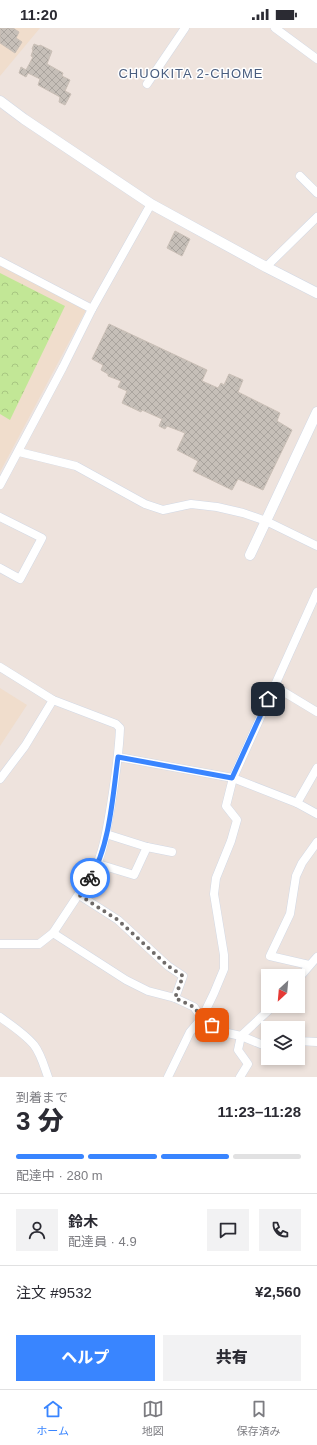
<!DOCTYPE html>
<html lang="ja">
<head>
<meta charset="utf-8">
<style>
	:root { --surface:#fff; --page:#f2f2f3; --text:#2b2b33; --muted:#7c7c81; --line:#e1e1e2; --accent:#3985ff }
	body { margin:0; font-family:Helvetica,"Noto Sans JP",sans-serif; background:var(--page); color:var(--text); height:100vh; display:flex; flex-direction:column; font-size:15px; white-space:nowrap }
	* { box-sizing:border-box; margin:0 }
	p { font-size:13px; color:var(--muted) }
	.icon { flex:none; width:22px; height:22px; fill:none; stroke:currentColor; stroke-width:2; stroke-linecap:round; stroke-linejoin:round }
	.map { position:relative; height:1049px; overflow:hidden }
	.panel { display:flex; flex-direction:column; background:var(--surface); flex:1 }
	.panel>* { flex:none }
	.needle { width:26px; rotate:206deg }
	.fabs { position:absolute; left:261px; top:941px; display:grid; gap:8px }
	.fabs a { display:grid; place-items:center; width:44px; height:44px; border-radius:0px; background:var(--surface); box-shadow:0 2px 6px #0003; font-size:20px }
	.pin { position:absolute; display:grid; place-items:center; width:34px; height:34px; color:#fff; margin:-17px; border-radius:8px; box-shadow:0 2px 6px #0006 }
	.courier { position:absolute; display:grid; place-items:center; width:40px; height:40px; margin:-20px; border:3px solid #3985ff; border-radius:50%; background:#fff; color:#222; box-shadow:0 1px 5px #0007 }
	.summary em { font-style:normal; font-weight:800 }
	.summary div { display:flex; flex-direction:column-reverse }
	.summary { display:flex; align-items:center; justify-content:space-between; height:68px; padding:0 16px }
	h1 { font-size:26px; font-weight:800; line-height:30px }
	.bar { display:grid; grid-template-columns:repeat(4,1fr); gap:6px 4px; align-content:center; height:48px; padding:0 16px }
	.bar i { height:5px; border-radius:3px; background:var(--line) }
	.bar .current { background:var(--accent) }
	.bar p { grid-column:span 4 }
	.line { display:flex; align-items:center; gap:10px; padding:0 16px; border-top:1px solid var(--line) }
	.line div { flex:1 }
	.round { display:grid; place-items:center; flex:none; width:42px; height:42px; border-radius:0px; background:var(--page) }
	.primary-button { display:flex; gap:8px; margin-top:auto; padding:8px 16px }
	.primary-button a { flex:1; height:46px; border-radius:0px; background:var(--accent); color:#fff; font-size:16px; font-weight:800; line-height:46px; text-align:center }
	.primary-button a+a { background:var(--page); color:var(--text) }
	.status { display:flex; justify-content:space-between; align-items:center; height:28px; padding:0 20px; background:var(--surface); direction:ltr }
	.status svg { height:11px; fill:currentColor }
	.tab-bar { display:flex; justify-content:space-around; align-items:center; height:56px; border-top:1px solid var(--line); background:var(--surface); font-size:11px; color:var(--muted) }
	.tab-bar a { display:grid; justify-items:center; gap:2px }
	.tab-bar .current { color:var(--accent) }
	.map>svg:first-child { display:block }
	.education { fill:#f0ddcc }
	.park { fill:url(#park-crowns) }
	.building { fill:url(#building-cross-hatch); stroke:#cabfb6 }
	.lines { fill:none; stroke-linecap:round; stroke-linejoin:round }
	.minor-casing { stroke:#d2d9e5; stroke-width:9 }
	.tertiary-casing { stroke:#d2d9e5; stroke-width:11 }
	.minor { stroke:#fff; stroke-width:8 }
	.tertiary { stroke:#fff; stroke-width:10 }
	.done { stroke:#6f6b69; stroke-width:4; stroke-dasharray:0 7.2 }
	.route { stroke:#3985ff; stroke-width:5 }
	.labels { text-anchor:middle; dominant-baseline:central; stroke-width:3; stroke-linejoin:round; paint-order:stroke }
	.neighbourhood-label { font-size:13px; letter-spacing:1px; fill:#495d7f; stroke:#fff }
</style>
</head>
<body>
<div class="status"><b>11:20</b><svg viewBox="0 0 49 12"><path d="M0 12V9h3v3zM5 12V6h3v6zM10 12V3h3v9zM15 12V0h3v12zM26 1h20v11H26zM47 4h2v5h-2z"/></svg></div>
<div class="map">
<svg width="317" height="1049" viewBox="0 0 317 1049">
	<defs>
		<pattern id="park-crowns" width="20" height="18" patternUnits="userSpaceOnUse"><rect width="20" height="18" fill="#c2e796"/><path d="M2 6a3 3 0 1 1 6 0M12 15a3 3 0 1 1 6 0" fill="none" stroke="#a7c681"/></pattern>
		<pattern id="building-cross-hatch" width="8" height="8" patternUnits="userSpaceOnUse"><rect width="8" height="8" fill="#c6bfb8"/><path d="M0 0l8 8M0 8l8-8" fill="none" stroke="#aaa49e"/></pattern>
	</defs>
	<rect width="100%" height="100%" fill="#eee3dd"/>
	<g class="education">
		<polygon points="0,0 40,0 0,48"/>
		<polygon points="0,236 86,282 0,444"/>
		<polygon points="0,660 27,677 0,718"/>
	</g>
	<polygon class="park" points="0,245 65,278 10,392 0,386"/>
	<g class="building">
		<polygon points="0,0 13,0 19,4 16,10 22,14 15,25 0,15"/>
		<polygon points="34,16 39,18 40,17 52,23 47,36 63,45 62,48 70,52 65,63 71,66 65,77 59,74 60,69 38,57 40,51 28,45 26,49 19,45 21,39 26,42 33,29 31,28 33,22 32,21"/>
		<polygon points="175,203 190,211 182,228 167,220"/>
		<polygon points="109,296 207,342 202,353 218,360 221,355 224,357 229,346 243,352 238,364 280,385 277,393 292,402 263,462 238,451 232,462 193,443 198,433 177,422 185,405 167,398 165,401 159,398 162,391 142,382 141,384 122,375 127,363 118,359 121,353 108,348 108,346 101,342 103,337 92,331"/>
	</g>
	<g class="lines">
		<g class="minor-casing">
			<g id="minor">
				<polyline points="275,0 317,31"/>
				<polyline points="147,56 185,0"/>
				<polyline points="300,148 317,165"/>
				<polyline points="0,233 92,281"/>
				<polyline points="266,239 317,189"/>
				<polyline points="19,424 76,438 145,476 163,482 191,476 217,479 243,485 266,493 317,518"/>
				<polyline points="0,457 63,339 92,281 151,176"/>
				<polyline points="0,489 42,510 20,551 0,540"/>
				<path d="M 0,639 L 53,672 L 116,696 L 120,700 C 119,726 115,752 111,777 C 107,800 104,823 94,843 L 53,905 L 39,916 L 0,916"/>
				<polyline points="274,658 317,684"/>
				<polyline points="118,729 233,750 297,775 317,786"/>
				<polyline points="0,751 25,718 53,672"/>
				<polyline points="297,775 317,740"/>
				<polyline points="106,806 147,819"/>
				<polyline points="98,836 134,847 147,819 172,824"/>
				<polyline points="79,867 118,892 168,938 183,948 175,970"/>
				<polyline points="53,905 126,952 148,963 175,970 194,979 202,990 223,1004 241,1008 268,1019"/>
				<polyline points="309,937 270,928 290,886 296,848 302,835 317,814"/>
				<polyline points="298,951 317,929"/>
				<path d="M 0,989 C 11,997 25,1006 34,1017 C 41,1026 44,1038 48,1049"/>
				<polyline points="298,1013 317,1014"/>
				<polyline points="168,1049 190,1004 202,990 214,965 224,941 224,927 214,866 216,850 231,813 237,792 226,778 233,750 317,564"/>
				<polyline points="240,1049 248,1036 238,1022 241,1008 273,978"/>
			</g>
		</g>
		<g class="tertiary-casing">
			<g id="tertiary">
				<polyline points="0,73 24,91 151,176 266,239 317,265"/>
				<polyline points="250,527 317,384"/>
			</g>
		</g>
		<use href="#minor" class="minor"/>
		<use href="#tertiary" class="tertiary"/>
	</g>
	<g class="lines">
		<polyline class="done" points="90,850 79,867 118,892 168,938 183,948 175,970 194,979 202,990 212,997"/>
		<path class="route" d="M 90,850 C 110,819 113,765 118,729 L 232,750 L 268,671"/>
	</g>
	<g class="labels">
		<g class="neighbourhood-label">
			<text x="191" y="45">CHUOKITA 2-CHOME</text>
		</g>
	</g>
</svg>
<div class="fabs">
<a><svg class="needle" viewBox="-14 -14 28 28"><path d="M0-13l5 13h-10z" fill="#e53935"/><path d="M0 13l5-13h-10z" fill="#7c7c81"/></svg></a>
<a><svg class="icon" aria-label="layers" viewBox="0 0 24 24"><path d="M12 4l9 5-9 5-9-5zM3 14l9 5 9-5"/></svg></a>
</div>
<div class="pin" style="left:212px;top:997px;background:#ea580c"><svg class="icon" aria-label="bag" viewBox="0 0 24 24"><path d="M5 8h14l-1 12H6zM9 8a3 3 0 0 1 6 0"/></svg></div>
<div class="pin" style="left:268px;top:671px;background:#1f2937"><svg class="icon" aria-label="home" viewBox="0 0 24 24"><path d="M3 11l9-7 9 7M6 9v11h12V9"/></svg></div>
<div class="courier" style="left:90px;top:850px"><svg class="icon" aria-label="bike" viewBox="0 0 24 24"><circle cx="6" cy="16" r="4"/><circle cx="18" cy="16" r="4"/><path d="M6 16l4-8h5l3 8M10 8l3 8H6M13 5h3"/></svg></div>
</div>
<section class="panel">
<div class="summary"><div><h1>3 分</h1><p>到着まで</p></div><em>11:23–11:28</em></div>
<div class="bar"><i class="current"></i><i class="current"></i><i class="current"></i><i></i><p>配達中 · 280 m</p></div>
<div class="line" style="height:72px"><a class="round"><svg class="icon" aria-label="person" viewBox="0 0 24 24"><circle cx="12" cy="8" r="4"/><path d="M4 21q1-7 8-7t8 7"/></svg></a><div><b>鈴木</b><p>配達員 · 4.9</p></div><a class="round"><svg class="icon" aria-label="chat" viewBox="0 0 24 24"><path d="M4 5h16v11H9l-5 4z"/></svg></a><a class="round"><svg class="icon" aria-label="phone" viewBox="0 0 24 24"><path d="M5 4h4l2 5-3 2q2 4 5 5l2-3 5 2v4C11 20 4 13 5 4z"/></svg></a></div>
<div class="line" style="height:52px"><div>注文 #9532</div><b>¥2,560</b></div>
<div class="primary-button"><a>ヘルプ</a><a>共有</a></div>
</section>
<nav class="tab-bar">
<a class="current"><svg class="icon" aria-label="home" viewBox="0 0 24 24"><path d="M3 11l9-7 9 7M6 9v11h12V9"/></svg>ホーム</a>
<a><svg class="icon" aria-label="map" viewBox="0 0 24 24"><path d="M3 6l6-2 6 2 6-2v14l-6 2-6-2-6 2zM9 4v14M15 6v14"/></svg>地図</a>
<a><svg class="icon" aria-label="saved" viewBox="0 0 24 24"><path d="M7 4h10v16l-5-4-5 4z"/></svg>保存済み</a>
</nav>
</body>
</html>
